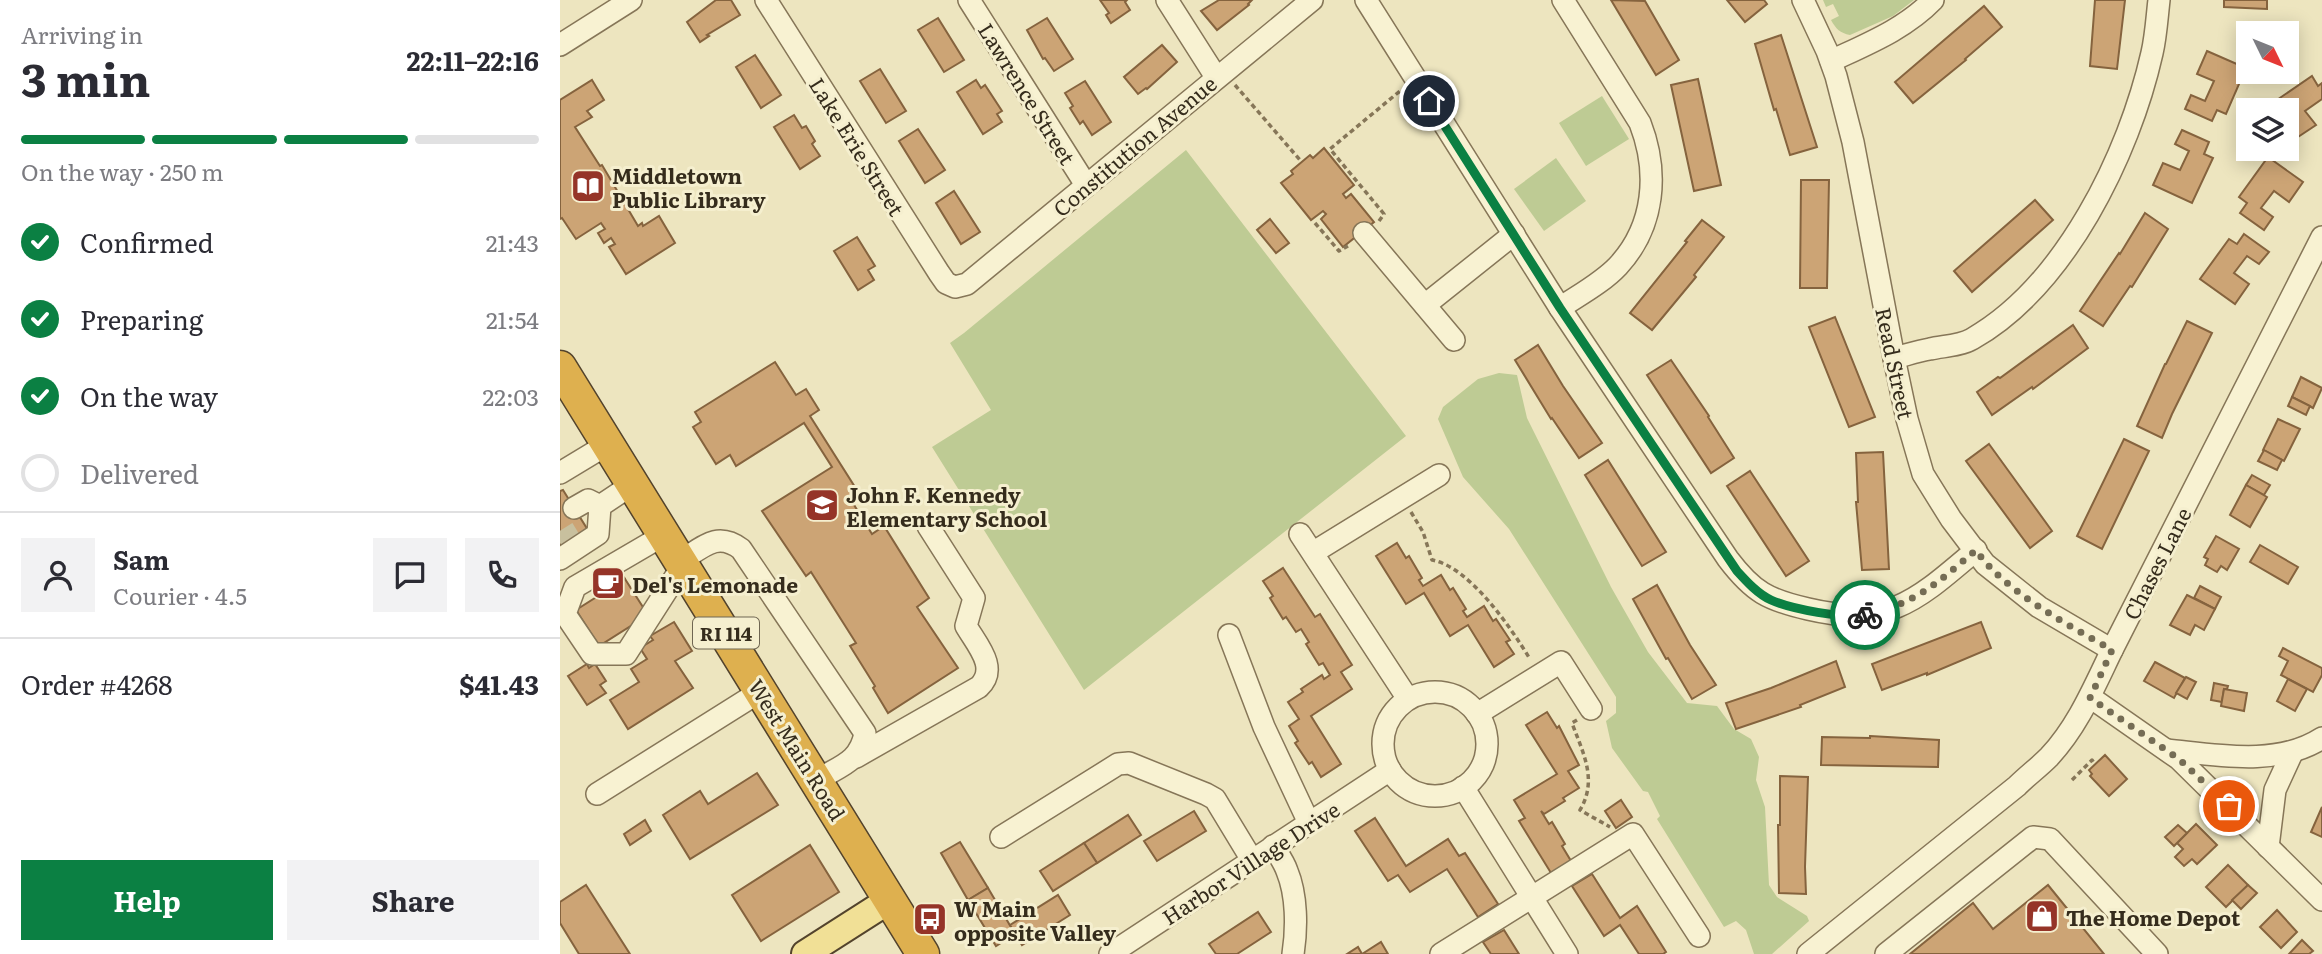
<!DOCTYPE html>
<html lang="en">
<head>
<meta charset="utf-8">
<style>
	:root { --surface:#fff; --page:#f2f2f3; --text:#2b2b33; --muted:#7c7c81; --line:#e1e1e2; --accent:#0b8043 }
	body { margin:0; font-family:Literata,serif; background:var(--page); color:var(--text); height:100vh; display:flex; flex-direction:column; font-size:26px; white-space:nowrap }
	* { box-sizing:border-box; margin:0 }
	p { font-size:23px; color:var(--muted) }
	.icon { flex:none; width:38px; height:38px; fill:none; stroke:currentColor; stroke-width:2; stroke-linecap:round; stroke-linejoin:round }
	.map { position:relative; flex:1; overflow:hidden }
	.details { display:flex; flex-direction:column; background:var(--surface); width:560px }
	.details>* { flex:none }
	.needle { width:46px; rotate:133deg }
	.tools { position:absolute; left:1676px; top:21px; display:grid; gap:14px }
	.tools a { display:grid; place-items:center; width:63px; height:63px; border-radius:0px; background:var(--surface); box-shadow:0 4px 18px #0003; font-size:35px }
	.pin { position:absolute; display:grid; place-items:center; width:60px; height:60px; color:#fff; margin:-30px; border:4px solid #fff; border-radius:50%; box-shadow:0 2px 7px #0007 }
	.courier { position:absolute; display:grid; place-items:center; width:70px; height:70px; margin:-35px; border:5px solid #0b8043; border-radius:50%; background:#fff; color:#222; box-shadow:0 2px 9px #0007 }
	.head em { font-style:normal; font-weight:700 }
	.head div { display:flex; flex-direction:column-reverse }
	.head { display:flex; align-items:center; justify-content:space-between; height:119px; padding:0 21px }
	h1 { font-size:46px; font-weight:700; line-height:52px }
	.bar { display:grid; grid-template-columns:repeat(4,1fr); gap:10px 7px; align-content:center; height:84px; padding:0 21px }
	.bar i { height:9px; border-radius:5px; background:var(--line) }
	.bar .current { background:var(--accent) }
	.bar p { grid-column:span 4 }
	.line { display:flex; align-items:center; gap:18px; padding:0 21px; border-top:2px solid var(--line) }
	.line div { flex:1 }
	.round { display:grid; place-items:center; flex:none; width:74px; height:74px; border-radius:0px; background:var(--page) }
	ol { padding:0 21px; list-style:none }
	li { display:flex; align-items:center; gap:21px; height:77px }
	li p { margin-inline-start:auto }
	li .icon { padding:7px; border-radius:50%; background:var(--accent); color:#fff; stroke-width:4 }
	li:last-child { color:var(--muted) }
	li i { width:38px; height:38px; border:4px solid var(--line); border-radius:50% }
	.cta { display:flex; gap:14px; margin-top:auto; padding:14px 21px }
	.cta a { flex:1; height:80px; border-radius:0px; background:var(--accent); color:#fff; font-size:28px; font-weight:700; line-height:80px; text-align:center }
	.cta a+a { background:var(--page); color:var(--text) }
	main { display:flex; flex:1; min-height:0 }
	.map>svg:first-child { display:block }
	.green { fill:#becb94 }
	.building { fill:#cca475; stroke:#85633e; stroke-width:2 }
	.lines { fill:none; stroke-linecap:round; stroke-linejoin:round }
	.minor-tunnel { stroke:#c8c09e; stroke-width:21; stroke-dasharray:21 10; stroke-linecap:butt }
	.minor-casing { stroke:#867658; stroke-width:24 }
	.major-casing { stroke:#53432c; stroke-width:30 }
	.highway-casing { stroke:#53432c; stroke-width:35 }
	.path { stroke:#867658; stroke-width:3.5; stroke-dasharray:5 3.5; stroke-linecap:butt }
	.minor { stroke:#f8f2d2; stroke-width:21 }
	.major { stroke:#f1e096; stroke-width:26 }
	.highway { stroke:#deb04f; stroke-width:32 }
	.done { stroke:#756d55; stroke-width:7; stroke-dasharray:0 12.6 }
	.route { stroke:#0b8043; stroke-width:9 }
	.labels { text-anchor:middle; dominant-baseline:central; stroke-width:6; stroke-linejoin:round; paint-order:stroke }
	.shield { fill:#f5efcf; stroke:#6f6652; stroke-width:2 }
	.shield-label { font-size:19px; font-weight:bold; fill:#352c1c }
	.street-label { font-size:21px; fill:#352c1c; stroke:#f5efcf }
	.poi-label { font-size:21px; font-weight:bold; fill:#352c1c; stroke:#f5efcf; text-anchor:start }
</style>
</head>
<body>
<main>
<section class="details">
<div class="head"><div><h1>3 min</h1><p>Arriving in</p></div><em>22:11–22:16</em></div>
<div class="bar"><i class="current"></i><i class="current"></i><i class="current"></i><i></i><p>On the way · 250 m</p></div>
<ol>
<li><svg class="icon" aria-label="check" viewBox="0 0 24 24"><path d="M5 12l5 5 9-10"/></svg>Confirmed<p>21:43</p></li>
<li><svg class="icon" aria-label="check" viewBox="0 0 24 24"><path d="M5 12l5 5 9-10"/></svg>Preparing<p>21:54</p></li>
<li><svg class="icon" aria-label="check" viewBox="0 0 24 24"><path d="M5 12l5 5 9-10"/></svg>On the way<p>22:03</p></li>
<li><i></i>Delivered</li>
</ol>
<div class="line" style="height:126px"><a class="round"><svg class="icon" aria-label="person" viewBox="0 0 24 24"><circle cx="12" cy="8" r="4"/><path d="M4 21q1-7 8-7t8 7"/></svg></a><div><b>Sam</b><p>Courier · 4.5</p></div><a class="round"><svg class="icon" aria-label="chat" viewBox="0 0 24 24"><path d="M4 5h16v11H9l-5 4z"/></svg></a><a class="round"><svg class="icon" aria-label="phone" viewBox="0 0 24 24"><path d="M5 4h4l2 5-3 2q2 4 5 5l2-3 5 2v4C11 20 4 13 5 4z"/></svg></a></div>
<div class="line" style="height:91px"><div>Order #4268</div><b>$41.43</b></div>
<div class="cta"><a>Help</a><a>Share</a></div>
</section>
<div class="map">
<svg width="1762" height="954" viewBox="0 0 1762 954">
	<rect width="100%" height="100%" fill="#ede5bf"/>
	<g class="green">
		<path d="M 1263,0 L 1354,0 L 1333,16 L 1290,35 C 1280,33 1276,29 1271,20 L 1279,16 L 1273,4 L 1266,7 Z"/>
		<polygon points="1042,96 1069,139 1026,166 999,123"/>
		<polygon points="626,150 846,436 524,690 372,447 431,410 390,343 404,333"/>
		<polygon points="996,158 1026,201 984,231 954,189"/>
		<polygon points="939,373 957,375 967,418 1051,587 1088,652 1127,703 1157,706 1174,729 1191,739 1199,757 1196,780 1205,807 1209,885 1217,897 1247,916 1249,921 1212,954 1194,954 1186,930 1176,921 1164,927 1097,819 1100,816 1088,792 1083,791 1052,748 1046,721 1056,713 1056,697 949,529 903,477 878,419 883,407 918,379"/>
	</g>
	<g class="building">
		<polygon points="156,0 171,0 180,15 147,35 149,36 140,42 127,22"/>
		<polygon points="540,0 567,0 565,2 570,10 551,23 546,15 549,13"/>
		<polygon points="659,0 692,0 688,4 689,5 657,30 641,11"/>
		<polygon points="1051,0 1085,1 1119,60 1096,75"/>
		<polygon points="1167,0 1204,0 1207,4 1185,22"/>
		<polygon points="1535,0 1565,0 1557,69 1530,66"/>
		<polygon points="1664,0 1707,0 1707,9 1664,7"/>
		<polygon points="1424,6 1442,27 1405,59 1406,60 1353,103 1335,82"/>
		<polygon points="378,18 404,60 384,72 358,30"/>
		<polygon points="487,18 513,59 494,71 485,58 483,59 467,30"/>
		<polygon points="1221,35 1257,147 1230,155 1216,109 1214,110 1195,44"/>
		<polygon points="602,45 617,62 587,89 586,88 578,94 564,77"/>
		<polygon points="1647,51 1686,68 1666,114 1657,110 1652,121 1625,109 1631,95 1645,101 1654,81 1637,74"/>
		<polygon points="195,55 221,95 201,108 176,67"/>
		<polygon points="320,69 346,111 326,123 300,81"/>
		<polygon points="1752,76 1758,86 1762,83 1762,99 1745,111 1756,125 1735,139 1727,128 1727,110 1715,110 1711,104"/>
		<polygon points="1138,79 1161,185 1134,191 1111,85"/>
		<polygon points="32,80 44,100 27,111 32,117 15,127 40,166 42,165 78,226 82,223 83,226 99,216 115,243 66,274 49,247 55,244 51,238 44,243 38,233 45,229 41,223 16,239 2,218 0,219 0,100"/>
		<polygon points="416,80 421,88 425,85 442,111 437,114 442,122 423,134 397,92"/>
		<polygon points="525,81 551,122 532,135 523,121 520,124 510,108 513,106 505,93"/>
		<polygon points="234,115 242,128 246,126 255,141 252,144 260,156 240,169 214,127"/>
		<polygon points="358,129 385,170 365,183 339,141"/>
		<polygon points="1622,130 1649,142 1644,154 1653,158 1632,203 1593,185 1603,163 1620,170 1629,151 1615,144"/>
		<polygon points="764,148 794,185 783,194 786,198 791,194 814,222 783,247 761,219 766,214 763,211 751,220 721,183 733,174 731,171 750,155 753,158"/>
		<polygon points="1708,157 1743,182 1729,202 1714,191 1701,208 1713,217 1704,230 1680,213 1687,203 1679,197"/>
		<polygon points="1241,180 1269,180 1267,288 1240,288"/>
		<polygon points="394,191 420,232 401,244 376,203"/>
		<polygon points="1475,200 1493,220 1412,292 1394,271"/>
		<polygon points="1585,213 1608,229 1572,287 1570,286 1543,326 1520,311 1559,253 1560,254"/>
		<polygon points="710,219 729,243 716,253 697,230"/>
		<polygon points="1142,220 1164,237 1134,275 1136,277 1092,330 1070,313 1127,242 1125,241"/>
		<polygon points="1684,234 1709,252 1699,264 1687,256 1674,273 1689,284 1675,304 1640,279 1669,239 1677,244"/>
		<polygon points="297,237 315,266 308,270 314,280 298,290 274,251"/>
		<polygon points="1275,317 1315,417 1289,427 1249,327"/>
		<polygon points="1627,321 1652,333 1612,414 1602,438 1577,426 1605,364 1606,364"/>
		<polygon points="1513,325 1528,348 1473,389 1472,387 1432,415 1417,392 1438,377 1440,378"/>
		<polygon points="978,345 1003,386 1042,443 1019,458 992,418 991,419 955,360"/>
		<polygon points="1111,360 1149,416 1148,417 1174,458 1151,473 1087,375"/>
		<polygon points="215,362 236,395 246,389 259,410 250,416 300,495 291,500 312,534 324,526 369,598 357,607 398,668 328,713 313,688 315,686 290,646 296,643 251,572 246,576 202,511 272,467 244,423 176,466 170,455 156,464 133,427 141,422 135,412"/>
		<polygon points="1741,377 1762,388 1753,408 1732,397"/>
		<polygon points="1732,397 1750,406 1746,415 1728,406"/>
		<polygon points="1718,419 1740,429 1724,461 1703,450"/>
		<polygon points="1564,439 1589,451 1542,549 1517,536"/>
		<polygon points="1429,444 1492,531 1470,548 1406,461"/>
		<polygon points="1704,450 1722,460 1717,470 1698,461"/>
		<polygon points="1323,452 1329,569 1302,570 1296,502 1298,502 1296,453"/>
		<polygon points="1048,460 1106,552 1082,566 1025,475"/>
		<polygon points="1190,471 1249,561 1226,576 1167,486"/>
		<polygon points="1692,475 1710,485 1704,495 1686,485"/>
		<polygon points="1686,485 1707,497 1690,527 1670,515"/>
		<polygon points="3,490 31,535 4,552 0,545 0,491"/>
		<polygon points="1656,536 1679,549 1667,570 1661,566 1657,572 1645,565 1648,559 1644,557"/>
		<polygon points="837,543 846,558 849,556 862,578 859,580 863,586 881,575 890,590 893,588 906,609 903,611 907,617 924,606 933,621 936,619 950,640 946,642 954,654 934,667 908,625 890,636 864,593 846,604 816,556"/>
		<polygon points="1700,545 1738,567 1728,584 1690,562"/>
		<polygon points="723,568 755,617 760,614 792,665 781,672 792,689 751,716 781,764 761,777 752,762 749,764 735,743 738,741 729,726 739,719 728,702 743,692 741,689 762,675 764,679 770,675 763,663 759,665 746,644 749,642 741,629 736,632 726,617 723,619 710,598 713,596 703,581"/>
		<polygon points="59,570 65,579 37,597 32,588"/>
		<polygon points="65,579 88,615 39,646 16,610"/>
		<polygon points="1097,585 1130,645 1156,685 1132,699 1108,658 1106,659 1073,599"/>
		<polygon points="1640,586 1661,597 1655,609 1634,598"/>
		<polygon points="1627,595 1655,609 1644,630 1635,625 1630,635 1610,625"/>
		<polygon points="114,622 132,651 115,661 133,688 68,729 50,700 79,682 71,669 87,659 80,648 93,640 90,636"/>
		<polygon points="1421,622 1431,648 1367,675 1367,673 1322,690 1312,664"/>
		<polygon points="1723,648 1762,668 1762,675 1753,692 1721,675 1728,661 1719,656"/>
		<polygon points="1276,661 1285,687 1240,705 1241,707 1176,729 1166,703 1211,688"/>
		<polygon points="1595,662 1625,678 1614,698 1584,681"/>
		<polygon points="27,664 29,668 35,664 46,681 40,685 46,693 27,705 8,676"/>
		<polygon points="1626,677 1636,682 1627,699 1616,693"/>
		<polygon points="1728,679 1747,689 1735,711 1717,701"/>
		<polygon points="1654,683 1668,686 1667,689 1664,689 1662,702 1651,700"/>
		<polygon points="1664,689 1687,693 1684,711 1661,706"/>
		<polygon points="987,712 997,728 999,726 1019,765 1008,771 1019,788 1003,798 1005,801 984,814 981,811 989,824 992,822 1005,844 1002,846 1011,861 991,873 959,821 965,818 954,800 997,774 966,725"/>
		<polygon points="1310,736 1379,740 1378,767 1261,765 1262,737 1310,738"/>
		<polygon points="1545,755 1567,779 1549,796 1530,776 1532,774 1529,770"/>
		<polygon points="197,773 218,805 130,859 103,815 140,791 148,804"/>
		<polygon points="1220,776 1248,777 1245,867 1246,894 1219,893 1218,825 1220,825"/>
		<polygon points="1061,800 1072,817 1056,828 1045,811"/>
		<polygon points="1762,807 1762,837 1751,832"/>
		<polygon points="634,811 646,831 597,861 584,841"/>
		<polygon points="568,815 581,835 537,863 524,843"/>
		<polygon points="815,818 846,866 888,839 899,856 905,853 938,904 918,917 887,869 850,892 838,875 828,881 795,831"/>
		<polygon points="85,820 91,831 70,845 64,834"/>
		<polygon points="1636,824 1657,845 1637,864 1632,859 1624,866 1615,857 1623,849 1617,843"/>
		<polygon points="1618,825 1627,833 1614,846 1605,837"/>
		<polygon points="400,842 428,888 408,900 381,853"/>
		<polygon points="524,843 537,863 493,891 480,871"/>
		<polygon points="250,845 279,892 201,941 172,895"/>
		<polygon points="1668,865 1688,885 1666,907 1646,887"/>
		<polygon points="1032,874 1060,918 1077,906 1106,952 1103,954 1079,954 1060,925 1044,936 1012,886"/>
		<polygon points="26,885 70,954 19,954 0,923 0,902"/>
		<polygon points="1488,885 1544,954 1350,954 1413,903 1433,929"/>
		<polygon points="1688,885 1697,893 1681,909 1672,900"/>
		<polygon points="428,888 455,934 436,946 408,900"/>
		<polygon points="498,895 510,915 462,945 450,925"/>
		<polygon points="1717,910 1737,932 1721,948 1700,927"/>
		<polygon points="698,912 711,932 677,954 656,954 649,944"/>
		<polygon points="944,930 959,954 931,954 923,942"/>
		<polygon points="1742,940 1753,951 1749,954 1729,954"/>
		<polygon points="821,942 828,954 787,954 798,947 802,954"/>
	</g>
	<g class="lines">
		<polyline class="minor-tunnel" points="0,543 26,527"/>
		<g class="minor-casing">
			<g id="minor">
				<polyline points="206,0 379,273 386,283 395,287 407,284 752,0"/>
				<polyline points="409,0 526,185"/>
				<polyline points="607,0 656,77"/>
				<path d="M 806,0 L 1000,308 L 1168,559 C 1193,592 1208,600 1248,609 C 1329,628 1357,600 1416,550"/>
				<polyline points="1243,0 1267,51 1276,76 1293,142 1334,358 1347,419 1363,474 1391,519 1425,564 1479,607 1552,650"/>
				<polyline points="0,45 71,0"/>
				<path d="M 1271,61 C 1307,44 1345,29 1373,0"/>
				<polyline points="804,233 894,340"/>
				<polyline points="865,305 954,234"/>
				<path d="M 1000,308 C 1019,295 1042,283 1058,266 C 1095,226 1099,172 1080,123 L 1003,0"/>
				<path d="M 1334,358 C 1346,355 1358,351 1370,349 C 1383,346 1400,346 1412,339 C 1505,286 1569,155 1592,53 C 1596,36 1597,17 1599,0"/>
				<polyline points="0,473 48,444"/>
				<polyline points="14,508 28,500 40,506"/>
				<polyline points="740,534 848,699"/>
				<polyline points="104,535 15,587 5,614 32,654 66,654 123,565"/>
				<polyline points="754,552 879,475"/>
				<polyline points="0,559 38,534 40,506 73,484"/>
				<path d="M 121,561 C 143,547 157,531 181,549 L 305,733 C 300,762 280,766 257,780"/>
				<polyline points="669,635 704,727 749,823"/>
				<circle cx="875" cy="744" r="52"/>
				<polyline points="1530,697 1619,759 1762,900"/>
				<polyline points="917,714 1001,662 1031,709"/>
				<path d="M 1607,750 C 1657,755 1717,767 1762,738"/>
				<path d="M 296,757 L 419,687 C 439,668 417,645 406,626 L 414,598 L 368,526"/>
				<polyline points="903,787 1007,954"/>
				<polyline points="37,794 201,691"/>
				<polyline points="441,837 558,764 569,763 646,794 655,799 692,860"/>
				<path d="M 713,846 C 718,854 724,862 727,871 C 737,895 737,928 733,954"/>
				<polyline points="1708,847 1715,790 1732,753"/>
				<polyline points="550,954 830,770"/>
				<polyline points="881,954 1073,834 1139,936"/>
				<path d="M 1248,954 L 1457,786 C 1467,776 1479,767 1489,757 C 1518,726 1534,687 1552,650 L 1762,237"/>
				<polyline points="1326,954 1473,837 1490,839 1597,954"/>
			</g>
		</g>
		<g class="major-casing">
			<polyline id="major" points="245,954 331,899"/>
		</g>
		<g class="highway-casing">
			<polyline id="highway" points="0,367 363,954"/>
		</g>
		<g class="path">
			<polyline points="675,85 740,160"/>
			<polyline points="819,221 824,214 770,149 840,91"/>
			<polyline points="755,223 779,251 788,246"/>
			<path d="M 851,512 L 863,532 L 872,560 C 910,567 951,628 970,659"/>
			<path d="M 1017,720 L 1012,723 C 1023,753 1038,780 1020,810 L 1050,827"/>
			<polyline points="1512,780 1532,760 1534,763"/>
		</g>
		<use href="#minor" class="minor"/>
		<use href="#major" class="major"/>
		<use href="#highway" class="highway"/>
	</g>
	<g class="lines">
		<path class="done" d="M 1305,615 C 1357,603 1377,583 1416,550 C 1444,591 1508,625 1552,650 L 1530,698 L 1619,759 L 1669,806"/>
		<path class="route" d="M 869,101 L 1000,308 L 1177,571 C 1187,582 1198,594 1211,600 C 1231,609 1284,619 1305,615"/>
	</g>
	<defs>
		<g id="library-square" transform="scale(1.75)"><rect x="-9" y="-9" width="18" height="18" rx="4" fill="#953428" stroke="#f5efcf"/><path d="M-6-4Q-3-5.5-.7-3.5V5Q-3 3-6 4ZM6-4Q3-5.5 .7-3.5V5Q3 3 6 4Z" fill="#fff"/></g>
		<g id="school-square" transform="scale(1.75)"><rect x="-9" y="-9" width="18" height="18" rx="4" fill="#953428" stroke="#f5efcf"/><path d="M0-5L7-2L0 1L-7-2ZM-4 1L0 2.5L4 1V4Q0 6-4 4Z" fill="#fff"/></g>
		<g id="cafe-square" transform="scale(1.75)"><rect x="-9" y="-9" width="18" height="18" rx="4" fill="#953428" stroke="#f5efcf"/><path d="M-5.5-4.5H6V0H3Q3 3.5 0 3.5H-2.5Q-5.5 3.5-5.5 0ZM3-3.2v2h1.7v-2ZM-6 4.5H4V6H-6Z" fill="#fff"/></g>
		<g id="shop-square" transform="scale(1.75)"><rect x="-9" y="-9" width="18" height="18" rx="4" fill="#953428" stroke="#f5efcf"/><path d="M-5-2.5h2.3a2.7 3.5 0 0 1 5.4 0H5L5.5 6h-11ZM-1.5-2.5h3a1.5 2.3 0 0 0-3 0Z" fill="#fff"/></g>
		<g id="bus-square" transform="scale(1.75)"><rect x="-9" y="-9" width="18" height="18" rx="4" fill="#953428" stroke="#f5efcf"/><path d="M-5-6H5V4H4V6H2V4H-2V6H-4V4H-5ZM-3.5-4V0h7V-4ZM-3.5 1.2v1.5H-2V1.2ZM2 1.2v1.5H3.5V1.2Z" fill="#fff"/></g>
	</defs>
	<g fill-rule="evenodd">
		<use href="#library-square" x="28" y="186"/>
		<use href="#school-square" x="262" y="505"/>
		<use href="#cafe-square" x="48" y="583"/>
		<use href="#shop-square" x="1482" y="916"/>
		<use href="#bus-square" x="370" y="919"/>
	</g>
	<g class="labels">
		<rect class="shield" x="133" y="617.5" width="66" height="31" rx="5"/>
		<g class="shield-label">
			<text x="166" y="633">RI 114</text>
		</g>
		<g class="street-label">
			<text transform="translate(468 93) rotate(58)">Lawrence Street</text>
			<text transform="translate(574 145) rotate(-40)">Constitution Avenue</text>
			<text transform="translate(298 146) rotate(58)">Lake Erie Street</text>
			<text transform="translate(1336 363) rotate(78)">Read Street</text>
			<text transform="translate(1596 563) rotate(-63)">Chases Lane</text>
			<text transform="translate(238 749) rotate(58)">West Main Road</text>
			<text transform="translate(690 862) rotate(-33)">Harbor Village Drive</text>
		</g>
		<g class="poi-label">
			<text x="52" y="174">Middletown<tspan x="52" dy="24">Public Library</tspan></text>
			<text x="286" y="493">John F. Kennedy<tspan x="286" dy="24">Elementary School</tspan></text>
			<text x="72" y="583">Del's Lemonade</text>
			<text x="394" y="907">W Main<tspan x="394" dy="24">opposite Valley</tspan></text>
			<text x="1506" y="916">The Home Depot</text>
		</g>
	</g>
</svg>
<div class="tools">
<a><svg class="needle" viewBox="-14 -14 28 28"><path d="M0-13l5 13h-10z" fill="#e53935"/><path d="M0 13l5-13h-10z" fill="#7c7c81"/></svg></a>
<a><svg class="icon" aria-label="layers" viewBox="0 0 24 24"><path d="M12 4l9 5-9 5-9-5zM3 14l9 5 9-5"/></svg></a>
</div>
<div class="pin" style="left:1669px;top:806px;background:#ea580c"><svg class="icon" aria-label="bag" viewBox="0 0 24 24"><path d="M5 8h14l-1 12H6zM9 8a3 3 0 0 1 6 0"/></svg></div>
<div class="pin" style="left:869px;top:101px;background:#1f2937"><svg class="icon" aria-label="home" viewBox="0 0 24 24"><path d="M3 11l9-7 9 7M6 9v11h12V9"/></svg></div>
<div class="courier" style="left:1305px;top:615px"><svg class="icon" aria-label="bike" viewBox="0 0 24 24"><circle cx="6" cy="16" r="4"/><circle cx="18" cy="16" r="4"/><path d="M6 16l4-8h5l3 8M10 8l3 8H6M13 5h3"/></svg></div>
</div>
</main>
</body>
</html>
